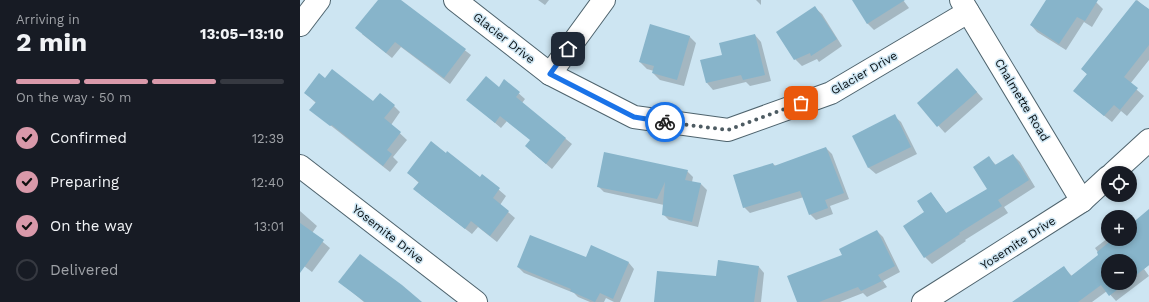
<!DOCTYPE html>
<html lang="en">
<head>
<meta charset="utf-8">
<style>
	:root { --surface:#171b24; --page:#242831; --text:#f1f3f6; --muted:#9ea1a6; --line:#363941; --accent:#d999aa }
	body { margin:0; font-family:"Work Sans",sans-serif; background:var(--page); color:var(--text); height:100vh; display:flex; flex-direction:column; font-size:15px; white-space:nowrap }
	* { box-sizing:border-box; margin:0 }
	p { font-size:13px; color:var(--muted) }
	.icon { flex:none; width:22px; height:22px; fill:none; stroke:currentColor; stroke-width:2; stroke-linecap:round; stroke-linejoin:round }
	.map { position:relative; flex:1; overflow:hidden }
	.panel { display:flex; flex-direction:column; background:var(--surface); width:300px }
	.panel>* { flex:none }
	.fabs { position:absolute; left:801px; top:166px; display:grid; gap:8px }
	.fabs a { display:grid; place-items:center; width:36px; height:36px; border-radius:50%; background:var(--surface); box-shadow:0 2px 6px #0003; font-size:20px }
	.pin { position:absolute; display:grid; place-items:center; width:34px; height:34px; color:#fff; margin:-17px; border-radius:8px; box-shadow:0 2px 6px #0006 }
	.courier { position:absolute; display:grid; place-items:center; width:40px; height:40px; margin:-20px; border:3px solid #1a73e8; border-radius:50%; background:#fff; color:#222; box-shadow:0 1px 5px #0007 }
	.head em { font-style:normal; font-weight:700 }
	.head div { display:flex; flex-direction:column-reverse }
	.head { display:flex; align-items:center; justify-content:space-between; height:68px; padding:0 16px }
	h1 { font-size:26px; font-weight:700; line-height:30px }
	.bar { display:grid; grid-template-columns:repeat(4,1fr); gap:6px 4px; align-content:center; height:48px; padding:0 16px }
	.bar i { height:5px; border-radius:3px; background:var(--line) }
	.bar .current { background:var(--accent) }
	.bar p { grid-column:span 4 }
	ol { padding:0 16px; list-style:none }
	li { display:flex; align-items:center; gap:12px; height:44px }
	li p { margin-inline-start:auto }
	li .icon { padding:4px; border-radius:50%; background:var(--accent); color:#111; stroke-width:4 }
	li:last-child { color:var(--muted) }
	li i { width:22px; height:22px; border:2px solid var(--line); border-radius:50% }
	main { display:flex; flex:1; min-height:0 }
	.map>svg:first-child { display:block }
	.shadow { fill:#0003; fill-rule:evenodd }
	.building { fill:#87b4ca }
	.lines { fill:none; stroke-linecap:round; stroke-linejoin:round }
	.minor-casing { stroke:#4e636d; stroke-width:24 }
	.minor { stroke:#fff; stroke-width:22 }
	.done { stroke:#4d5b62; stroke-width:4; stroke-dasharray:0 7.2 }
	.route { stroke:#1a73e8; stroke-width:5 }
	.labels { text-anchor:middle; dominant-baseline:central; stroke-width:3; stroke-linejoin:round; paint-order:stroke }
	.street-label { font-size:12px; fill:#081014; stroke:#cde5f2 }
</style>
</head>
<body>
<main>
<section class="panel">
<div class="head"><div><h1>2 min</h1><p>Arriving in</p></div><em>13:05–13:10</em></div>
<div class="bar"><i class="current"></i><i class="current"></i><i class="current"></i><i></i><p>On the way · 50 m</p></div>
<ol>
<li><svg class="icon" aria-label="check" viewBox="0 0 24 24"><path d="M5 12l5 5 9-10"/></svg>Confirmed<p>12:39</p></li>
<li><svg class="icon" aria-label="check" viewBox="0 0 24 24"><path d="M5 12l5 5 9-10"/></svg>Preparing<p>12:40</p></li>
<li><svg class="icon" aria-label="check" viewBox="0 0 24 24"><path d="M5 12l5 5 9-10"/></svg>On the way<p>13:01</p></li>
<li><i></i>Delivered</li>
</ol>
</section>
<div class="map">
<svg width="849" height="302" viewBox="0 0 849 302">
	<rect width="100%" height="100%" fill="#cde5f2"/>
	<g class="shadow">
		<polygon points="79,0 100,0 171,55 150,84 101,47 92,58 62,34"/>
		<polygon points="238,0 249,0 245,5"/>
		<polygon points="456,0 461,0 461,5"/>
		<polygon points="554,0 603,0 609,8 574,30 567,23"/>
		<polygon points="747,0 794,0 803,9 792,27 784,22 766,50 737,32 731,25"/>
		<polygon points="837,0 849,10 849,60 830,84 844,96 827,116 821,111 812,122 781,97 788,75 782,69"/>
		<polygon points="515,8 522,14 542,46 519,62 517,59 502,66 495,59"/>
		<polygon points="455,35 461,42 471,81 450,86 446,82 413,90 407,83 402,61 423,56"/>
		<polygon points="389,36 396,43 384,86 360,80 353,73 354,71 347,69 340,62"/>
		<polygon points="663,76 683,99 645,133 618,103"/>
		<polygon points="25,79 74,103 94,106 100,112 91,125 107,140 93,157 98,162 90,172 11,110 16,103 5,93"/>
		<polygon points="205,81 225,99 222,103 272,144 252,169 232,152 231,140 207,121 201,128 174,105 199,88"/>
		<polygon points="594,116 601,122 617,154 576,174 569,168 553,136"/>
		<polygon points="526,148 532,154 549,199 530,206 533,214 516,220 510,214 504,197 450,213 444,207 473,164 476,166"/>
		<polygon points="713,155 720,162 735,187 704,207 708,213 665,240 666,241 632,264 625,257 625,213 631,193 647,214 688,189 689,158 697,166"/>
		<polygon points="387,171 393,177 392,182 401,184 407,190 398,227 369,220 363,214 364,205 304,192 298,186"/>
		<polygon points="108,173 181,178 183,176 206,196 200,205 215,218 197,242 178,227 172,234 121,195 119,183"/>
		<path d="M 849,210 L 849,265 L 844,269 L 849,276 L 816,301 L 807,291 L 792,302 L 713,302 L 763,267 L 772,276 L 800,255 L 795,248 L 808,238 L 830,239 L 830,226 ZM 808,261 L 830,261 L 830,283 L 808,283 Z"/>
		<polygon points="0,211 17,226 12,233 30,248 12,272 0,263"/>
		<polygon points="577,231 583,237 600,272 583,281 587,287 567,297 563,293 540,302 498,302 544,255"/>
		<polygon points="286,258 329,263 334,269 320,302 314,302 306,298 304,302 290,302 278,297 274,293 224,273 218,267"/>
		<polygon points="459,267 464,273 461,302 355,302 417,277"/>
		<polygon points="40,282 120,302 64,302"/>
	</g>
	<g class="building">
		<polygon points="78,0 101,0 166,49 144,78 95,42 86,53 55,28"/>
		<polygon points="552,0 605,0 567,24"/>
		<polygon points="746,0 798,0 785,21 777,17 759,44 730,25"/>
		<polygon points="836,0 849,9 849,45 824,77 838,88 820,110 814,105 804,116 773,91 787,74 781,69"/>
		<polygon points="515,6 537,39 511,56 510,53 494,60 476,32"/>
		<polygon points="350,24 390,36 377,80 352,73 354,66 339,62"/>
		<polygon points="455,34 465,75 443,80 441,75 406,83 400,60 422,55 419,43"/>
		<polygon points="657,68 677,92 637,127 617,103"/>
		<polygon points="32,69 73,101 80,93 95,105 84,118 101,132 87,150 92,154 83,166 32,125 30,126 9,110 16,102 4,93 19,73 25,78"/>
		<polygon points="186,76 199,87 204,79 220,92 216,97 266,138 246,164 225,146 230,140 200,116 195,123 166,100"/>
		<polygon points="595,114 611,147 568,168 552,136"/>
		<polygon points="131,141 146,153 147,151 180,177 182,174 200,188 193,198 209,211 190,236 171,221 165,229 113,189 119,182 107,173"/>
		<polygon points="526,147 544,193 525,200 528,208 509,215 500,191 443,208 433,175 473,163 474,166"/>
		<polygon points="304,152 388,170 385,180 401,183 392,222 362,215 365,182 357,199 297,187"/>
		<polygon points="713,154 729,180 698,200 702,206 659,233 660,234 624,258 603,226 624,212 617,201 631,192 646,213 687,189 673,167 689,156 695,165"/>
		<polygon points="849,209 849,265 830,280 830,261 808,261 808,283 826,283 809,296 801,285 778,302 712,302 764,266 771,276 798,255 797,252 813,239 830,239 830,225"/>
		<polygon points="0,223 24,240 0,273"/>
		<polygon points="577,230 595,266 578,275 582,281 561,291 558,287 519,302 497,302 487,276 542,255 539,249"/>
		<polygon points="230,235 286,257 291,245 329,262 313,299 300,293 295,302 270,291 271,289 217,267"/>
		<polygon points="60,254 102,285 122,302 65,302 38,282"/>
		<polygon points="418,260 459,266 454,302 354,302 357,271 416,276"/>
	</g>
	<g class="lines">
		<g class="minor-casing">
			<g id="minor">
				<polyline points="155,0 250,74 334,117 428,130 531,93 668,12"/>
				<polyline points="661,0 782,201"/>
				<polyline points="0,25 19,0"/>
				<polyline points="250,74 304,0"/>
				<polyline points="0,166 176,302"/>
				<polyline points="813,173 849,140"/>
				<polyline points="623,302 782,201 808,177"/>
			</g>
		</g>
		<use href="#minor" class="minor"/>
	</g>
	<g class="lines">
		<polyline class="done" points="365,122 428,130 501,103"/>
		<polyline class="route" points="268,49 250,74 334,117 365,122"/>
	</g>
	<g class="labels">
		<g class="street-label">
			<text transform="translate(204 38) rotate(38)">Glacier Drive</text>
			<text transform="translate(564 73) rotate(-30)">Glacier Drive</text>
			<text transform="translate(722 100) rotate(59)">Chalmette Road</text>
			<text transform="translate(88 234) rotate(38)">Yosemite Drive</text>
			<text transform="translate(718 243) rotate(-33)">Yosemite Drive</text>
		</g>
	</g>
</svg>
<div class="fabs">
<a><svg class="icon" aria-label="locate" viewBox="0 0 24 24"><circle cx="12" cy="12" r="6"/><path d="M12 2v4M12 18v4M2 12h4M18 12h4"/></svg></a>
<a>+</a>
<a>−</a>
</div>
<div class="pin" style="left:501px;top:103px;background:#ea580c"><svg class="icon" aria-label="bag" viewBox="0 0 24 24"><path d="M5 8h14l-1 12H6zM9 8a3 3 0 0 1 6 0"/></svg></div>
<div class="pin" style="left:268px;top:49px;background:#1f2937"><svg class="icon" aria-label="home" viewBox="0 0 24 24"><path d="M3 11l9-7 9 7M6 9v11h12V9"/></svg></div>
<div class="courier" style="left:365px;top:122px"><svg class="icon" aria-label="bike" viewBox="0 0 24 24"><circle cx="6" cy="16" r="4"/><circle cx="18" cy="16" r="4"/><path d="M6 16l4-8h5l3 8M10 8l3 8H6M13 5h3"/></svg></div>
</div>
</main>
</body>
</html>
